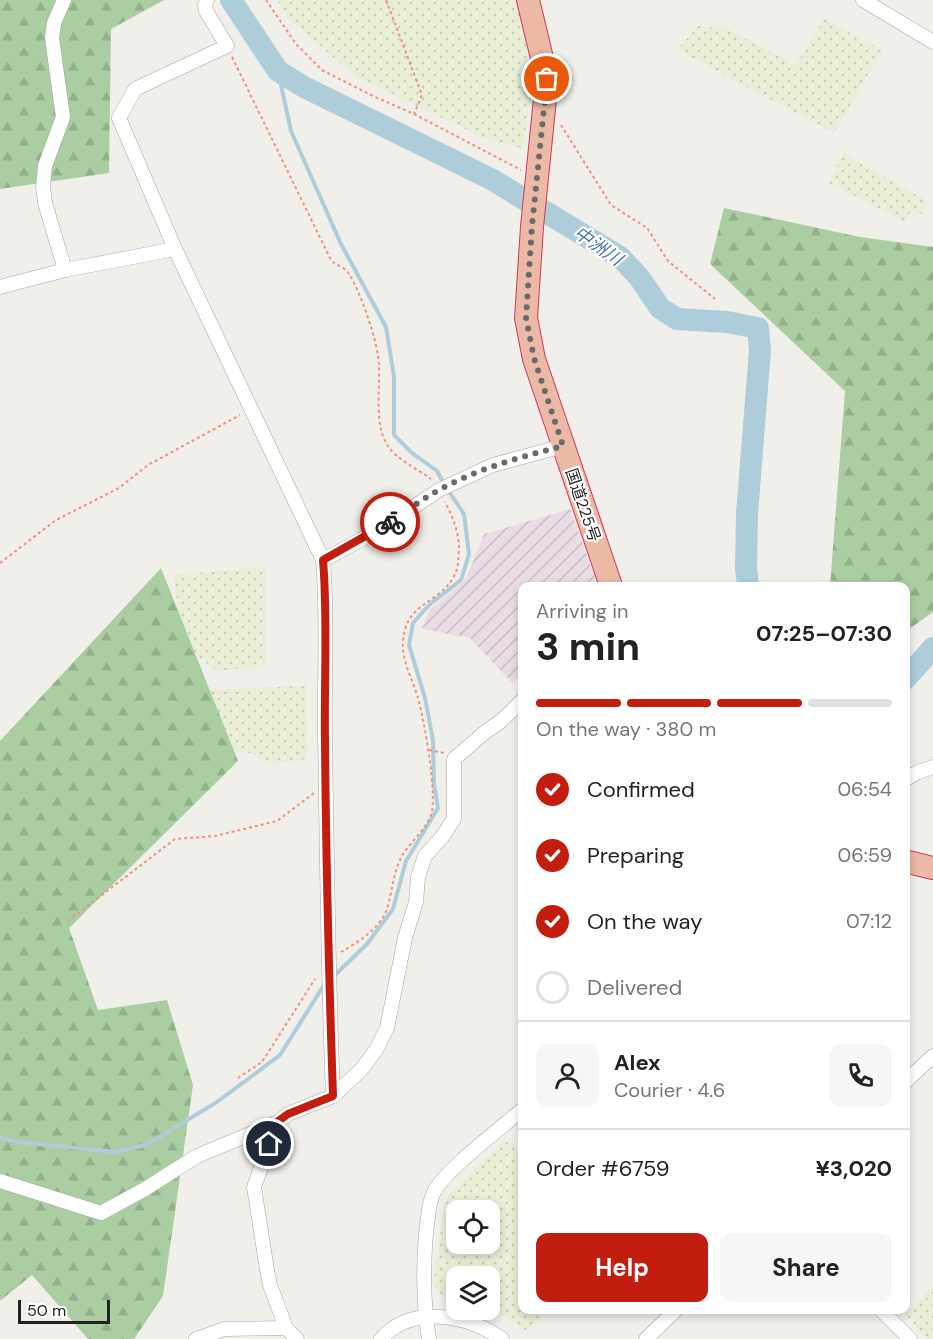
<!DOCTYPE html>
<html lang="en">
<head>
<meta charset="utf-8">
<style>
	:root { --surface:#fff; --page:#f6f6f6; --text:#222; --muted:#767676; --line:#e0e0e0; --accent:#c31d10 }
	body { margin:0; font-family:"DM Sans","Noto Sans JP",sans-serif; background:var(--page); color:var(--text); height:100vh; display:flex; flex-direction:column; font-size:22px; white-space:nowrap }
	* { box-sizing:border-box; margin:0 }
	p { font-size:20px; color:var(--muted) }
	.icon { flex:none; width:33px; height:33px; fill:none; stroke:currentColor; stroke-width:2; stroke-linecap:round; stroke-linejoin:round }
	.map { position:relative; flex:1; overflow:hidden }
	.sheet { position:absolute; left:518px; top:582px; width:392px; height:732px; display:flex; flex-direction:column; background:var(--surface); border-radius:12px; box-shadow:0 3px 9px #0003 }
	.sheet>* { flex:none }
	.fabs { position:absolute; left:446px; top:1200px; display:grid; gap:12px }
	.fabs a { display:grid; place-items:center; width:54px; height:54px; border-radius:12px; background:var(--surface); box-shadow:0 3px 9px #0003; font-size:30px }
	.scale { position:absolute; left:18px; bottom:15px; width:92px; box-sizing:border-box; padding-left:6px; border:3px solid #222; border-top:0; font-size:16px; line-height:21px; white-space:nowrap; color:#222; -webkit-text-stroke:4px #fff; paint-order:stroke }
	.pin { position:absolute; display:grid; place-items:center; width:51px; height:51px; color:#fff; margin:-26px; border:3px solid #fff; border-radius:50%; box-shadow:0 2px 6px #0007 }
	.courier { position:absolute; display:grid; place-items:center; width:60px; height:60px; margin:-30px; border:4px solid #c31d10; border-radius:50%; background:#fff; color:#222; box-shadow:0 2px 8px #0007 }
	.headline em { font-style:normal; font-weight:700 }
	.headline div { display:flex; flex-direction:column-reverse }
	.headline { display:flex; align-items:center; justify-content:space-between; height:102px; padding:0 18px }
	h1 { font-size:39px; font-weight:700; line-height:45px }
	.bar { display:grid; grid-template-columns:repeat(4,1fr); gap:9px 6px; align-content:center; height:72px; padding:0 18px }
	.bar i { height:8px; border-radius:4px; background:var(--line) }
	.bar .on { background:var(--accent) }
	.bar p { grid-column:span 4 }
	.line { display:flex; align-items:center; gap:15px; padding:0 18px; border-top:2px solid var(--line) }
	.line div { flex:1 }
	.round { display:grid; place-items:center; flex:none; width:63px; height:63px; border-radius:12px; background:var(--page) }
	ol { padding:0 18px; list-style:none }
	li { display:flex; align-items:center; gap:18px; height:66px }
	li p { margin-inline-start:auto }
	li .icon { padding:6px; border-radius:50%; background:var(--accent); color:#fff; stroke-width:4 }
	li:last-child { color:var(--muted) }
	li i { width:33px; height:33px; border:3px solid var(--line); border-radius:50% }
	.action { display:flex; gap:12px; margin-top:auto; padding:12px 18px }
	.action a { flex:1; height:69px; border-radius:12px; background:var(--accent); color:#fff; font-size:24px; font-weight:700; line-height:69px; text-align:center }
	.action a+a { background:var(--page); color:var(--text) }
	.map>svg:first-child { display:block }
	.industrial { fill:url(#industrial-furrows) }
	.farmland { fill:url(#farmland-dots); fill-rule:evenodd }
	.forest { fill:url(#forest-firs) }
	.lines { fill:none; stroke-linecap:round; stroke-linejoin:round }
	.stream { stroke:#aecddb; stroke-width:4 }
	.river { stroke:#aecddb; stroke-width:22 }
	.minor-casing { stroke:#a3a3a3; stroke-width:15 }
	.trunk-casing { stroke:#ce3760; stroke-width:24 }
	.path { stroke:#ef907c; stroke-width:2; stroke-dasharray:3 3; stroke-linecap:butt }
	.minor { stroke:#fff; stroke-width:14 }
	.trunk { stroke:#ebb9a5; stroke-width:22 }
	.done { stroke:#6a6a68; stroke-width:6; stroke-dasharray:0 10.8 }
	.route { stroke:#c31d10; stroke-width:8 }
	.labels { text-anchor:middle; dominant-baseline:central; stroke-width:4.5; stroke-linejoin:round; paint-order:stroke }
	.street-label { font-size:16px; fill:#222; stroke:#fff }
	.water-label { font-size:18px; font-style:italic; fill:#5174a3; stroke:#fff }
</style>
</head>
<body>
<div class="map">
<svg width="933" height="1339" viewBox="0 0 933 1339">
	<defs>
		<pattern id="industrial-furrows" width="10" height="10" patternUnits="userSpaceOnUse" patternTransform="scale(1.5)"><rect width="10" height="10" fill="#eadce6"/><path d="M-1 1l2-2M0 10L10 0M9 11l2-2" fill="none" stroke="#c8bcc5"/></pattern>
		<pattern id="farmland-dots" width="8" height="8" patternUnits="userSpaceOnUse" patternTransform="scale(1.5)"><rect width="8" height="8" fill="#eaeed7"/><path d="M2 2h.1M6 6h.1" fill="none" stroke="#c8ccb8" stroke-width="1.8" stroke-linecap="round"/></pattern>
		<pattern id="forest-firs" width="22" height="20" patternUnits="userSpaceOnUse" patternTransform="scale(1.5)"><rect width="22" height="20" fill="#abcda2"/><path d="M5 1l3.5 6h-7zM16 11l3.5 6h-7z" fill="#93b08b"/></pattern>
	</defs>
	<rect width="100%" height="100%" fill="#f1efe9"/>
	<polygon class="industrial" points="570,509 598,586 522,586 522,674 512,683 470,638 422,629 429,610 466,579 484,534"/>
	<g class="farmland">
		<polygon points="277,0 517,0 534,81 522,148 484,138 355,76 291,21"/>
		<polygon points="824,19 882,50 834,133 677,50 698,26 725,28 796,65"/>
		<polygon points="844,151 851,158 929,202 921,214 912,210 904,221 829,183"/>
		<polygon points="265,567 266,666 216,671 182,643 174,575"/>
		<polygon points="306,686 307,759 269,764 251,753 205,749 174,691"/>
		<path d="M 505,1140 L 522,1156 L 522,1310 L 550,1310 L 527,1331 L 496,1312 L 483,1310 L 489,1310 L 489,1276 L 456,1276 L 456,1305 L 447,1303 L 433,1283 L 446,1197 ZM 456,1210 L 489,1210 L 489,1244 L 456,1244 Z"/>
		<polygon points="933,1286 933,1339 927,1339 905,1315"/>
	</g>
	<g class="forest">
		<polygon points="0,0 164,0 111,29 109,173 0,189"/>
		<polygon points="724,208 860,237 933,247 933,612 905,632 904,586 830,586 845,391 710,264"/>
		<polygon points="161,568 238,761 69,928 98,1010 167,1000 193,1085 163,1296 134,1339 88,1339 32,1275 0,1301 0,741"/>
	</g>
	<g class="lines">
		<g class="stream">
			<polyline points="278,71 291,131 341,244 386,327 394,377 394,435 412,453 437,471 444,484"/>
			<polyline points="334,976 367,944 393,909 406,861 438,808 434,784 433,740 425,698 409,645 413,623 429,605 461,580 469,554 464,514 448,490"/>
			<polyline points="0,1138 19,1142 115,1152 146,1145 217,1102 280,1055 324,985"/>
		</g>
		<g class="river">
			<polyline points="231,0 278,71 304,87 491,179 620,257 639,277 660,308 677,319 727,322 758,328 760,350 747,514 746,567 748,586"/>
			<polyline points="904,680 933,648"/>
		</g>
		<g class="minor-casing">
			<g id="minor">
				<polyline points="64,0 54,23 52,38 63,117 45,166 43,187 45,203 65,270"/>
				<path d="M 207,0 L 205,5 L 206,11 L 227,46 L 135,89 L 119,118 L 175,249 L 323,560 C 328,619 324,678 325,737 C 327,857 328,976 333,1096"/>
				<polyline points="863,0 933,42"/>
				<polyline points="0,287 65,270 175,249"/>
				<polyline points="323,560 379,530 439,490 493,465 563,446"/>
				<polyline points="904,780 918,772 933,767"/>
				<polyline points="904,1083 933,1056"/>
				<polyline points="277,1123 254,1187 267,1270 270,1285 286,1328"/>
				<polyline points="0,1181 101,1213 145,1189 197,1156 277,1123 288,1114 333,1096 361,1070 376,1050 387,1028 405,938 416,902 418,877 425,856 442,837 454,819 454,759 484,733 501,721 522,701"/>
				<polyline points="881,1310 910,1339"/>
				<polyline points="196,1339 224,1329 286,1328 297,1339"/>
				<path d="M 381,1339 C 411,1304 469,1315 502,1339"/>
				<path d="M 429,1339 C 423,1303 423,1269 426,1233 C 428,1220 428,1203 434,1192 C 444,1171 502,1127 522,1110"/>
				<polyline points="646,1339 676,1310"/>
			</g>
		</g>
		<g class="trunk-casing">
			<g id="trunk">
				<polyline points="528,0 547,79 532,227 526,318 534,359 611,586"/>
				<polyline points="904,861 933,868"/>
			</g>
		</g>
		<g class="path">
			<polyline points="266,0 296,44 322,70 373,96 414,114 521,170"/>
			<polyline points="386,0 422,95 414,114"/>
			<path d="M 232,57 L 331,260 C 336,266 345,267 349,274 C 361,293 378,342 379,365 C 380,388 374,427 388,446 C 397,460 418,469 431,479"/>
			<polyline points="561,125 611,205 647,228 668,261 715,299"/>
			<polyline points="0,563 56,520 119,488 148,465 240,415"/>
			<polyline points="429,750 444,753"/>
			<polyline points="68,921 175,839 215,836 277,821 314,793"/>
			<path d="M 341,952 C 358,942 380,929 387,909 C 392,893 393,875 400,860 C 407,844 425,832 431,815 C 438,796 424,719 418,698 C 413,681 401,659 403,641 C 406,601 440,604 454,576 C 459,568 458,559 459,549 C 459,533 453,517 445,502"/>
			<polyline points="238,1078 262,1062 315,979"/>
		</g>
		<use href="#minor" class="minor"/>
		<use href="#trunk" class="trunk"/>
	</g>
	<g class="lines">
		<path class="done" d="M 390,522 C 407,511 423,498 441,489 C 479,468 521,457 563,446 L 534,358 L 526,318 L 532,226 L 547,79"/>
		<path class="route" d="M 269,1144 L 277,1122 L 288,1114 L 333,1096 C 329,978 326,860 325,742 C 324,681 328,620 323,560 L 390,522"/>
	</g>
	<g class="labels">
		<g class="street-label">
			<text transform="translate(583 505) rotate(71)">国道225号</text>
		</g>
		<g class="water-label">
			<text transform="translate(598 246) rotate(35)">中洲川</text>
		</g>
	</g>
</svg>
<div class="fabs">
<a><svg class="icon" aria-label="locate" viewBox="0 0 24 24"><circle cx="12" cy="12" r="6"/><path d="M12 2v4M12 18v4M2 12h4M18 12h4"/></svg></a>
<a><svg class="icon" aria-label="layers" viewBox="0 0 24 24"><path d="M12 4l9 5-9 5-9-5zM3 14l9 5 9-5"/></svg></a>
</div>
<div class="scale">50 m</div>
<div class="pin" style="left:547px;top:79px;background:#ea580c"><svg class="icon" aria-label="bag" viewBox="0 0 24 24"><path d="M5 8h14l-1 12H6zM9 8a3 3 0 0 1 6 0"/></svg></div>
<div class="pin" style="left:269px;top:1144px;background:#1f2937"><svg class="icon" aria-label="home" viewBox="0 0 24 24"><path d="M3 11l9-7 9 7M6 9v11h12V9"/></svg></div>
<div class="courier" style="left:390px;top:522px"><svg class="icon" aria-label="bike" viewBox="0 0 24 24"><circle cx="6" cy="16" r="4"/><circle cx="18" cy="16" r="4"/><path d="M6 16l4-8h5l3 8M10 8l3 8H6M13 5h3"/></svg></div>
<section class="sheet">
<div class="headline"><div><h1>3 min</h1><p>Arriving in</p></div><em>07:25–07:30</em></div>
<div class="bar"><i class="on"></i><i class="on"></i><i class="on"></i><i></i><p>On the way · 380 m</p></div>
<ol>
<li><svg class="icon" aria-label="check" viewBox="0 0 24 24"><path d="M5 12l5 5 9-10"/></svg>Confirmed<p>06:54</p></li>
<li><svg class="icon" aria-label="check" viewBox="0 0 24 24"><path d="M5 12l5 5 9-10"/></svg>Preparing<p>06:59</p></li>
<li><svg class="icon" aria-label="check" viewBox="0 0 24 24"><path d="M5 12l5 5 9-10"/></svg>On the way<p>07:12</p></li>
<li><i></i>Delivered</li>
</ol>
<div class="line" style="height:108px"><a class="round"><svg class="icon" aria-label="person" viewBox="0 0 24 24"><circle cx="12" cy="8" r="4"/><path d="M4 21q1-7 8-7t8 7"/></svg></a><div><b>Alex</b><p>Courier · 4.6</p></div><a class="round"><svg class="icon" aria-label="phone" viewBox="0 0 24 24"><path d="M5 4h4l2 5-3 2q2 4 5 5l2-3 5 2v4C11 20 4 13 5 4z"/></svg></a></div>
<div class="line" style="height:78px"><div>Order #6759</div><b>¥3,020</b></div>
<div class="action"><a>Help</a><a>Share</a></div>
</section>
</div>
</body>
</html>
